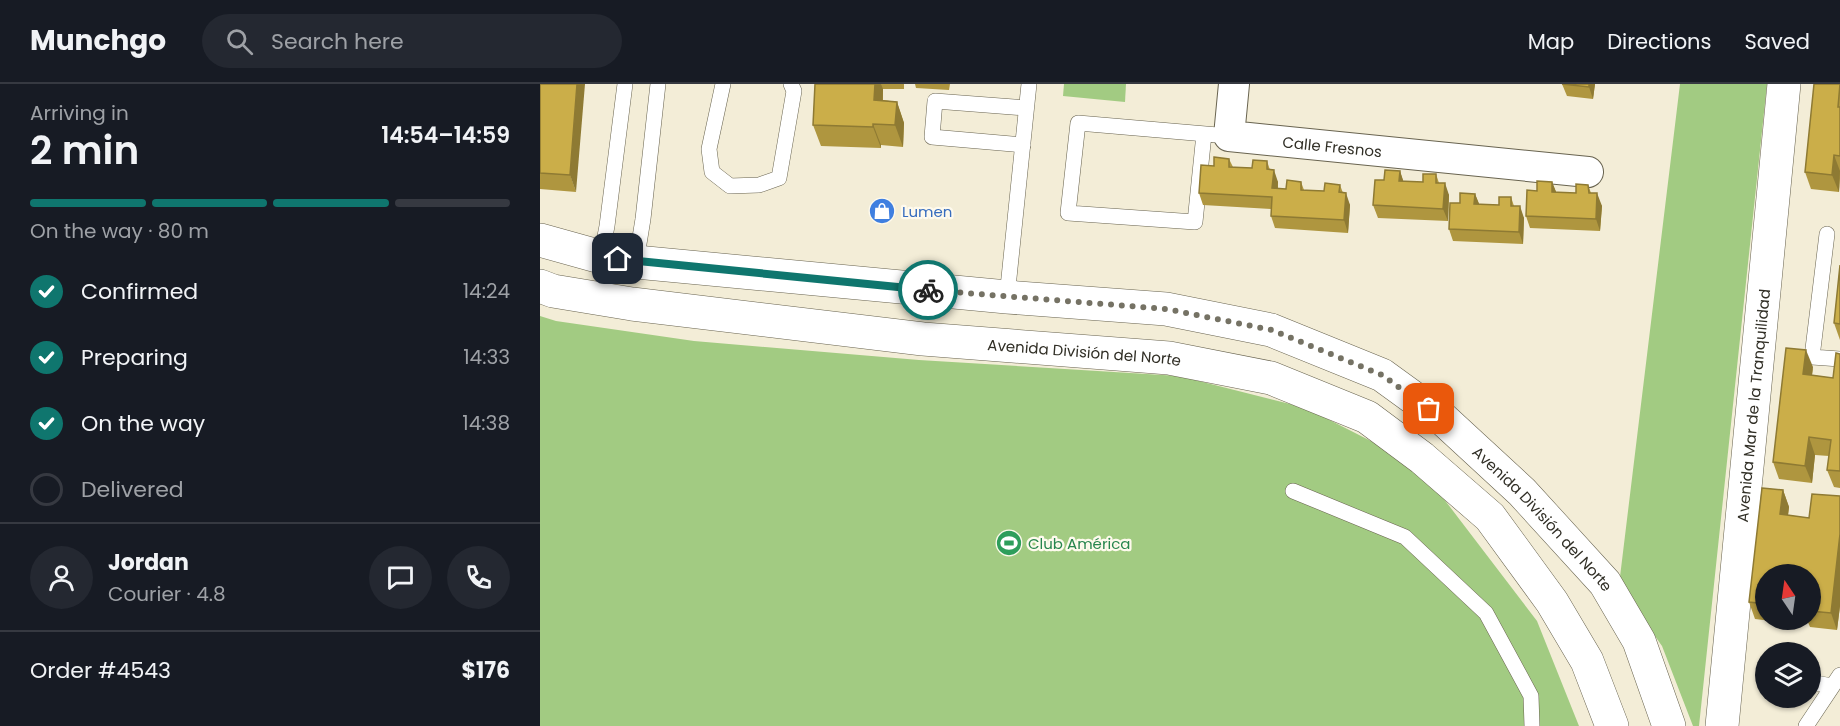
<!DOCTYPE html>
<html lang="en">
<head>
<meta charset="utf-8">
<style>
	:root { --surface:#171b24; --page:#242831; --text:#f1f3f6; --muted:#9ea1a6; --line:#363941; --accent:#0f766e }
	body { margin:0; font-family:Poppins,sans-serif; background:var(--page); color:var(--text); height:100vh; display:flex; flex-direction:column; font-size:22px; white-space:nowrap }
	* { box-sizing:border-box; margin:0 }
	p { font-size:20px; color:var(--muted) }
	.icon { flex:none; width:33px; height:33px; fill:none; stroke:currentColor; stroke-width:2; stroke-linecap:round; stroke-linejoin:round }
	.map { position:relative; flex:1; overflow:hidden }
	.panel { display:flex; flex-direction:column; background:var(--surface); width:540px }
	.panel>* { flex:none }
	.needle { width:39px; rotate:347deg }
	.controls { position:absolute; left:1215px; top:480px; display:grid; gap:12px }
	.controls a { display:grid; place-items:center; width:66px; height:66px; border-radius:50%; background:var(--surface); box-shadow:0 2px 4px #0004; font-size:30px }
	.pin { position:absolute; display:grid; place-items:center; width:51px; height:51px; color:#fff; margin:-26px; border-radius:12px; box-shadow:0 3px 9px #0006 }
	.courier { position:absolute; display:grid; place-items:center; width:60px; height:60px; margin:-30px; border:4px solid #0f766e; border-radius:50%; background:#fff; color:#222; box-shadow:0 2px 8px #0007 }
	.headline em { font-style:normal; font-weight:600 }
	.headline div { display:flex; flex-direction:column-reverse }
	.headline { display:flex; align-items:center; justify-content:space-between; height:102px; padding:0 30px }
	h1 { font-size:39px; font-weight:600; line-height:45px }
	.bar { display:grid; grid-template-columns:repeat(4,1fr); gap:9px 6px; align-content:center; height:72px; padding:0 30px }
	.bar i { height:8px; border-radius:4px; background:var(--line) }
	.bar .on { background:var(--accent) }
	.bar p { grid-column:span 4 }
	.line { display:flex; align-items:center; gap:15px; padding:0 30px; border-top:2px solid var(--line) }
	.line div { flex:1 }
	.round { display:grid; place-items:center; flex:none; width:63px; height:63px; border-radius:32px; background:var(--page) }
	ol { padding:0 30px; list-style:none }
	li { display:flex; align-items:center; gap:18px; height:66px }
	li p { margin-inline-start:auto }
	li .icon { padding:6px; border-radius:50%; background:var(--accent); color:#fff; stroke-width:4 }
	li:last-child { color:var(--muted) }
	li i { width:33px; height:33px; border:3px solid var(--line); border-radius:50% }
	header { display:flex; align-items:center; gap:36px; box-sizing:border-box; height:84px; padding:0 30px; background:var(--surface); border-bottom:2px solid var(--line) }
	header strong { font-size:28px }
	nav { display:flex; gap:33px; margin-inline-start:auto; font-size:21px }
	.search { width:420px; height:54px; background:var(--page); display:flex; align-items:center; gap:15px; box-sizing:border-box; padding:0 21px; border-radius:33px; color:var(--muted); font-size:22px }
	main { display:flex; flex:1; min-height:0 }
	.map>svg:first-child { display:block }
	.green { fill:#a2cb82 }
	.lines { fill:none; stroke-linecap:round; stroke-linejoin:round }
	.lane-casing { stroke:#68634f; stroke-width:16 }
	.street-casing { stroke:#68634f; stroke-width:32 }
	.secondary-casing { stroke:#68634f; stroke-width:34 }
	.lane { stroke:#fff; stroke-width:15 }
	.street { stroke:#fff; stroke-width:30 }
	.secondary { stroke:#fff; stroke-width:33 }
	.wall { fill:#af963f }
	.shaded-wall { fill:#8e7a33 }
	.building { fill:#cbae49; stroke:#8e7a33; stroke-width:1.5 }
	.done { stroke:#757264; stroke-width:6; stroke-dasharray:0 10.8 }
	.route { stroke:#0f766e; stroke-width:8 }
	.labels { text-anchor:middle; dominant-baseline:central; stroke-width:4.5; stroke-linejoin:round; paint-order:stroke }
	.street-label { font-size:15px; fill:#312f26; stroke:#fefaed }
	.shop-label { font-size:15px; fill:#366cbe; stroke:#fefaed; text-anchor:start }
	.leisure-label { font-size:15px; fill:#27864d; stroke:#fefaed; text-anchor:start }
</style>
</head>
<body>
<header>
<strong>Munchgo</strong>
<div class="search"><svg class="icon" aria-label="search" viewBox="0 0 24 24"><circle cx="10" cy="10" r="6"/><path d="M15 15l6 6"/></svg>Search here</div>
<nav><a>Map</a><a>Directions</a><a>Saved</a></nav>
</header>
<main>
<section class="panel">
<div class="headline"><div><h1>2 min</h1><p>Arriving in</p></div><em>14:54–14:59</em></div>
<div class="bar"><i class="on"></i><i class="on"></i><i class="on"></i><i></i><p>On the way · 80 m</p></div>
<ol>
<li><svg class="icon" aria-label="check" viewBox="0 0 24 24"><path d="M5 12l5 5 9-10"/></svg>Confirmed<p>14:24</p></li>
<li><svg class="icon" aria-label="check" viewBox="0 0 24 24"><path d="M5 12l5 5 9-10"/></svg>Preparing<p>14:33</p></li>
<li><svg class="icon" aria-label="check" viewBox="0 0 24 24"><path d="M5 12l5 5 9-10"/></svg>On the way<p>14:38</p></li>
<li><i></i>Delivered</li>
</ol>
<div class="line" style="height:108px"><a class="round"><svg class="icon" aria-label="person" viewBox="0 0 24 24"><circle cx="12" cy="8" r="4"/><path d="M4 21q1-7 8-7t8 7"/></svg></a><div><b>Jordan</b><p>Courier · 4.8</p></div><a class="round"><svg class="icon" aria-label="chat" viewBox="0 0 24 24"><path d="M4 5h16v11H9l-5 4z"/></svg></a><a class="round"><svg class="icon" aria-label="phone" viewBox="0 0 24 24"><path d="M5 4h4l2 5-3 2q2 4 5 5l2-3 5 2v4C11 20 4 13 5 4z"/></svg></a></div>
<div class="line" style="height:78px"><div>Order #4543</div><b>$176</b></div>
</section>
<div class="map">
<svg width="1300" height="642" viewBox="0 0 1300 642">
	<rect width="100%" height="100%" fill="#f3edd7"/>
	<g class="green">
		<polygon points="524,0 586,0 585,18 523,12"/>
		<polygon points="1140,0 1227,0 1159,642 1153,642 1122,562 1079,501"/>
		<polygon points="0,232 16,237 154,257 379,276 639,292 766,324 878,381 997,537 1039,642 0,642"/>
	</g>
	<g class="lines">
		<g class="lane-casing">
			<g id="lane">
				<polyline points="183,0 169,65 172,88 190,102 219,101 239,94 254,7 251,0"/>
				<polyline points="664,50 655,138 528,129 538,39 689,52"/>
				<polyline points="483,61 392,53 395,17 486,24"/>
				<polyline points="1287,150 1272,273 1300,275"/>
				<polyline points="61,173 67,142 85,0"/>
				<polyline points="96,178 103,135 118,0"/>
				<polyline points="467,213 489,0"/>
				<polyline points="753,407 865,453 946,529 991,612 992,642"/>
				<polyline points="1270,598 1292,602"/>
				<polyline points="1266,642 1300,591"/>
			</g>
		</g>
		<g class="street-casing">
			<g id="street">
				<path id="s1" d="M 694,0 L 689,52 L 1048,88"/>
			</g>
		</g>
		<g class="secondary-casing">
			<g id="secondary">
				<path id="s2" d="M 0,156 L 61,173 L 96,178 L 467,213 L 626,225 L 731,246 L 842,291 L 904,336 L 982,408 L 1065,499 L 1099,557 L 1129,642"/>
				<path id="s3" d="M 0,202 L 13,207 L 92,220 L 383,255 L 629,274 L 731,294 L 827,333 L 882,374 L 950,433 L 1012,518 L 1047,577 L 1072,642"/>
				<path id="s4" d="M 1182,642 L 1244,0"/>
			</g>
		</g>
		<use href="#lane" class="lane"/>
		<use href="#street" class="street"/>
		<use href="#secondary" class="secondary"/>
	</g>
	<g class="wall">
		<polygon points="0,0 36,108 0,105"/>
		<polygon points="275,0 364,0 364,5 343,5 343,16 357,18 364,39 363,63 341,61 341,64 281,62 273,41"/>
		<polygon points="375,0 410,0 409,6 376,4"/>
		<polygon points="1022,0 1055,0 1053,15 1027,12"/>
		<polygon points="1300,0 1300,94 1299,108 1271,105 1265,88"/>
		<polygon points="689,75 693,83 712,84 727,77 730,86 738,98 738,105 746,105 761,98 764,106 784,107 800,101 803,109 810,121 808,149 735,144 731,132 731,125 663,121 659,109"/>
		<polygon points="860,87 863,97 883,98 896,90 899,99 909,111 908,137 838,134 833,121 844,96"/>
		<polygon points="1012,98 1016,108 1036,109 1048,101 1051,109 1062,122 1060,147 990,144 986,132"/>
		<polygon points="935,110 939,120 959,121 971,113 974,122 984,134 983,160 913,157 909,145 920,119"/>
		<polygon points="1300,181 1300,256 1294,239"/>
		<polygon points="1300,270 1300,404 1294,403 1287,386 1289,372 1275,371 1272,399 1239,395 1233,378 1273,283 1272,291 1293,294"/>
		<polygon points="1243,406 1249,423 1248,431 1269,434 1300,412 1300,522 1297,546 1270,543 1267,536 1270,536 1270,490 1226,490 1226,536 1249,536 1248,539 1215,535 1209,518"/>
	</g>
	<g class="shaded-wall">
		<polygon points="37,0 45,0 36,108 30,91"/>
		<polygon points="335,0 341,0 343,5 342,37 334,16"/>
		<polygon points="1049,0 1055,0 1053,15 1049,3"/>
		<polygon points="357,18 364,39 363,63 355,41"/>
		<polygon points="333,40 341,61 341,64 333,43"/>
		<polygon points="1294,71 1300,87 1299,108 1292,91"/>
		<polygon points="734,86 738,98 737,117 732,104"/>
		<polygon points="860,87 864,99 859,97"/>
		<polygon points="1012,98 1017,110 1012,108"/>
		<polygon points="905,99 909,111 908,137 903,125"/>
		<polygon points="806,109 810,121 808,149 804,136"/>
		<polygon points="1057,109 1062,122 1060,147 1056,135"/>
		<polygon points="935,110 940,122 934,120"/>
		<polygon points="980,122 984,134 983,160 979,148"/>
		<polygon points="1266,266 1273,283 1270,307 1263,290"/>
		<polygon points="1269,353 1275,371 1272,399 1265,382"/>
		<polygon points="1243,406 1249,423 1246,447 1240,430"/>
		<polygon points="1300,450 1300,522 1297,546 1291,529"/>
	</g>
	<g class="building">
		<polygon points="0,0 37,0 30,91 0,89"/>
		<polygon points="275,0 335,0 334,16 357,18 355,41 333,40 333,43 273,41"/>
		<polygon points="1022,0 1049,0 1049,3"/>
		<polygon points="1274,0 1300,0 1298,23 1300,23 1300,72 1294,71 1292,91 1265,88"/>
		<polygon points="674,73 689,75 689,83 712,84 713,76 727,77 727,85 734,86 732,104 746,105 747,96 761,98 761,106 784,107 785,99 800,101 799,108 806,109 804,136 731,132 732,113 659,109 661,81 674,82"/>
		<polygon points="845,86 860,87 859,97 883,98 883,90 896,90 896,99 905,99 903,125 833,121 835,96 844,96"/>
		<polygon points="997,97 1012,98 1012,108 1036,109 1036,100 1048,101 1049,109 1057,109 1056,135 986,132 987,106 997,107"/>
		<polygon points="920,109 935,110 934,120 959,121 959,113 971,113 971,122 980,122 979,148 909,145 910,119 920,119"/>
		<polygon points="1300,181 1300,240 1294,239"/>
		<polygon points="1246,264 1266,266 1263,290 1293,294 1296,269 1300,270 1300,387 1287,386 1291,356 1269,353 1265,382 1233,378"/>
		<polygon points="1222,404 1243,406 1240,430 1269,434 1272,410 1300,412 1300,450 1291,529 1270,527 1270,490 1226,490 1226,520 1209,518"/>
	</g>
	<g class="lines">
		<polyline class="done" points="388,206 626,225 732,246 842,291 889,325"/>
		<polyline class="route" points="78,175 388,206"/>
	</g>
	<defs>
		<g id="shop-disc" transform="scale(1.35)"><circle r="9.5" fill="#3f7fe0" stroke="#fefaed"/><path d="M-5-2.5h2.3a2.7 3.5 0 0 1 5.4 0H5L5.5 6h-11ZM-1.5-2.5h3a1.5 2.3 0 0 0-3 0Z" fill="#fff"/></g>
		<g id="stadium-disc" transform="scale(1.35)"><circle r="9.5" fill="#2e9e5b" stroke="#fefaed"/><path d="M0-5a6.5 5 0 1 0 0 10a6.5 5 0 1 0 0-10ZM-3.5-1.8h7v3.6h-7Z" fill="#fff"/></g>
	</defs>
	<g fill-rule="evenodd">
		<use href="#shop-disc" x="342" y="127"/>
		<use href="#stadium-disc" x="469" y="459"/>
	</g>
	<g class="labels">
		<g class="street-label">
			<text stroke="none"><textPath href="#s1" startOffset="156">Calle Fresnos</textPath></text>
			<text stroke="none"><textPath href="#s3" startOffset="549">Avenida División del Norte</textPath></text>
			<text stroke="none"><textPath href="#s4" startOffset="322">Avenida Mar de la Tranquilidad</textPath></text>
			<text stroke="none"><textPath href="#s2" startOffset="1074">Avenida División del Norte</textPath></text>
		</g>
		<g class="shop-label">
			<text x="362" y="127">Lumen</text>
		</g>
		<g class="leisure-label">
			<text x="488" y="459">Club América</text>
		</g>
	</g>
</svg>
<div class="controls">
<a><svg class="needle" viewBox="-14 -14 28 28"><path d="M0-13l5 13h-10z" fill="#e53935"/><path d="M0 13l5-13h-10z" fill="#9ea1a6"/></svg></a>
<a><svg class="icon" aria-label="layers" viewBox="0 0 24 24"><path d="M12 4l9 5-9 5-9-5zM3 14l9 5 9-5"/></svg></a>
</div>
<div class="pin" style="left:889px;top:325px;background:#ea580c"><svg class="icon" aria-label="bag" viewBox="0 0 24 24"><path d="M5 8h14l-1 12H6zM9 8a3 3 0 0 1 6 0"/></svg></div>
<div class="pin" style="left:78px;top:175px;background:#1f2937"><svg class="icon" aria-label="home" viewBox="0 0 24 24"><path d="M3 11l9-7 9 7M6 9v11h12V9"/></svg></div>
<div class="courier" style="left:388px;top:206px"><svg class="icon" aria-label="bike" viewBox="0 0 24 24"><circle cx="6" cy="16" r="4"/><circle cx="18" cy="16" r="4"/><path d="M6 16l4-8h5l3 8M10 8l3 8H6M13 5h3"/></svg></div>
</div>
</main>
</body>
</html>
